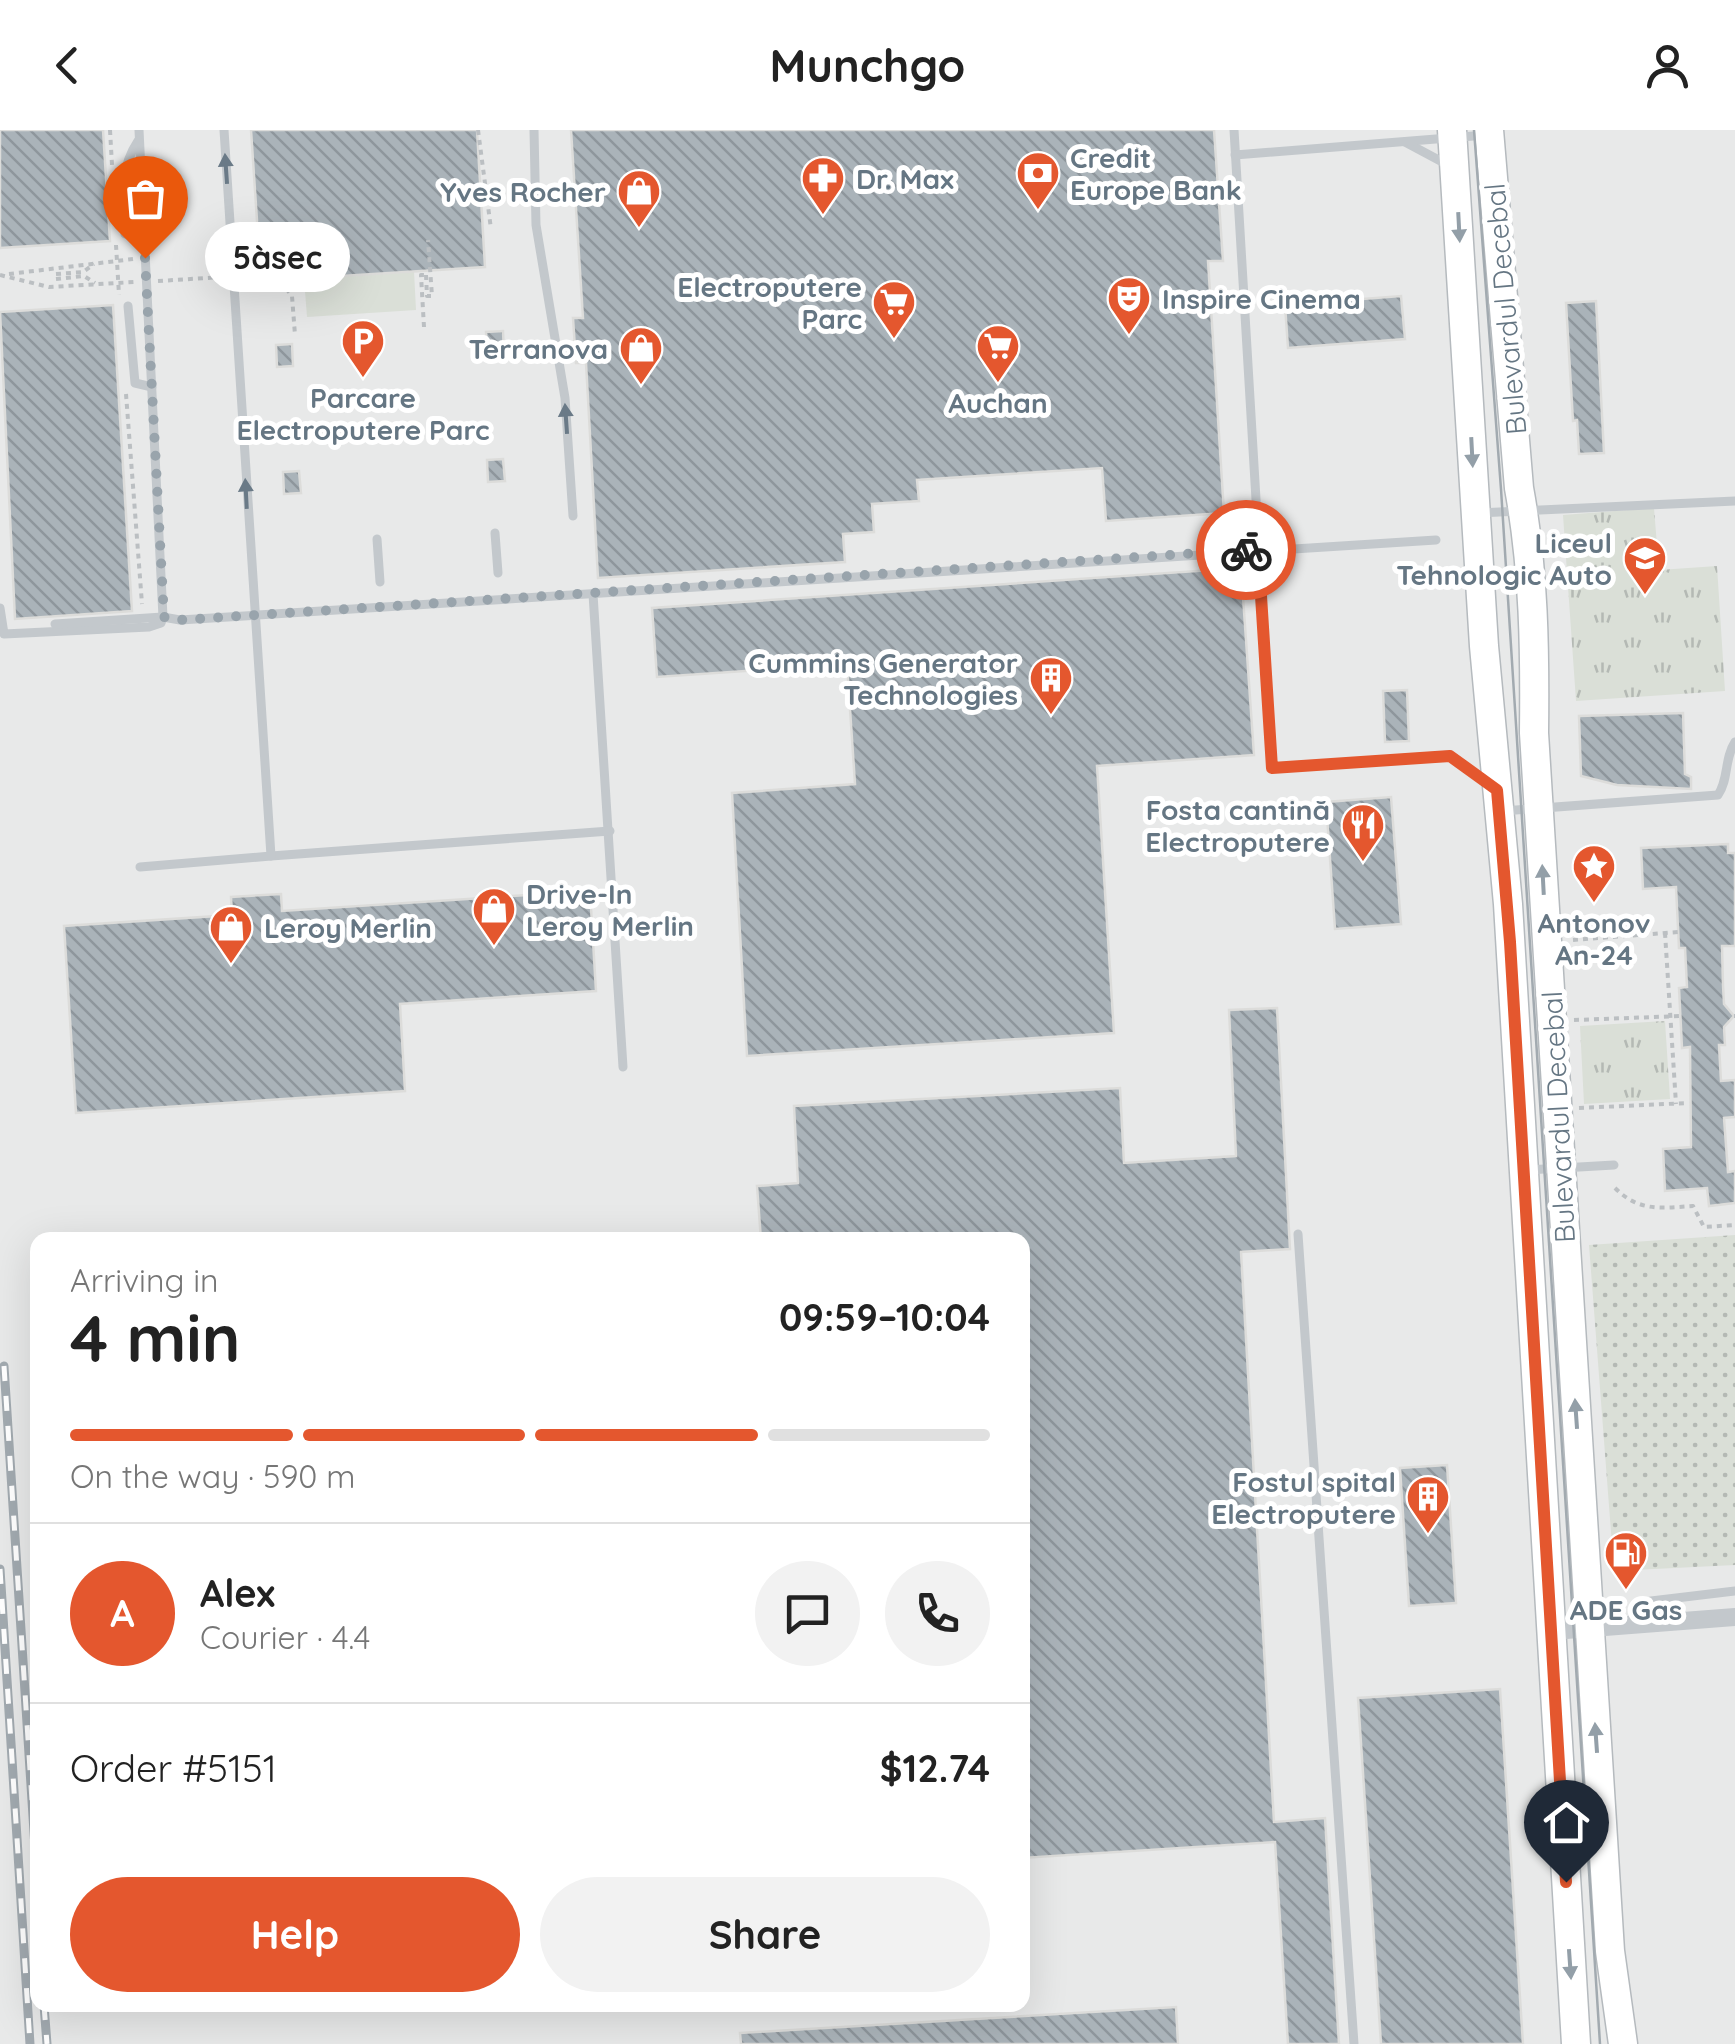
<!DOCTYPE html>
<html lang="en">
<head>
<meta charset="utf-8">
<style>
	:root { --surface:#fff; --page:#f2f2f2; --text:#222; --muted:#767676; --line:#e0e0e0; --accent:#e4572e }
	body { margin:0; font-family:Quicksand,sans-serif; background:var(--page); color:var(--text); height:100vh; display:flex; flex-direction:column; font-size:38px; white-space:nowrap }
	* { box-sizing:border-box; margin:0 }
	p { font-size:32px; color:var(--muted) }
	.icon { flex:none; width:55px; height:55px; fill:none; stroke:currentColor; stroke-width:2; stroke-linecap:round; stroke-linejoin:round }
	.map { position:relative; flex:1; overflow:hidden }
	.panel { position:absolute; left:30px; top:1102px; width:1000px; height:780px; display:flex; flex-direction:column; background:var(--surface); border-radius:20px; box-shadow:0 10px 40px #0002 }
	.panel>* { flex:none }
	.pin { position:absolute; display:grid; place-items:center; width:85px; height:85px; color:#fff; margin:-102px -42px; border-radius:50% 50% 50% 0; rotate:-45deg; box-shadow:0 0 10px #0007 }
	.pin .icon { rotate:45deg }
	.courier { position:absolute; display:grid; place-items:center; width:100px; height:100px; margin:-50px; border:8px solid #e4572e; border-radius:50%; background:#fff; color:#222; box-shadow:0 2px 12px #0007 }
	.bubble { position:absolute; height:70px; border-radius:35px; background:var(--surface); box-shadow:0 10px 40px #0002; font-size:32px; font-weight:700; line-height:70px; text-align:center }
	.overview em { font-style:normal; font-weight:700 }
	.overview div { display:flex; flex-direction:column-reverse }
	.overview { display:flex; align-items:center; justify-content:space-between; height:170px; padding:0 40px }
	h1 { font-size:65px; font-weight:700; line-height:75px }
	.bar { display:grid; grid-template-columns:repeat(4,1fr); gap:15px 10px; align-content:center; height:120px; padding:0 40px }
	.bar i { height:12px; border-radius:8px; background:var(--line) }
	.bar .on { background:var(--accent) }
	.bar p { grid-column:span 4 }
	.line { display:flex; align-items:center; gap:25px; padding:0 40px; border-top:2px solid var(--line) }
	.line div { flex:1 }
	.round { display:grid; place-items:center; flex:none; width:105px; height:105px; border-radius:52px; background:var(--page) }
	.action { display:flex; gap:20px; margin-top:auto; padding:20px 40px }
	.action a { flex:1; height:115px; border-radius:60px; background:var(--accent); color:#fff; font-size:40px; font-weight:700; line-height:115px; text-align:center }
	.action a+a { background:var(--page); color:var(--text) }
	header { display:flex; justify-content:space-between; align-items:center; height:130px; padding:0 40px; background:var(--surface); font-size:45px; font-weight:700 }
	.map>svg:first-child { display:block }
	.built { fill:#e8e9e9; fill-rule:evenodd }
	.grass { fill:url(#grass-dots) }
	.park { fill:url(#park-tufts) }
	.pitch { fill:#dadfd7 }
	.building { fill:url(#building-back-hatch); stroke:#dcdcda; stroke-width:2.5 }
	.lines { fill:none; stroke-linecap:round; stroke-linejoin:round }
	.primary-casing { stroke:#b5babe; stroke-width:31 }
	.path { stroke:#bbbfc2; stroke-width:4; stroke-dasharray:5 5; stroke-linecap:butt }
	.lane { stroke:#c3c8cc; stroke-width:9 }
	.street { stroke:#c3c8cc; stroke-width:18 }
	.primary { stroke:#fff; stroke-width:28 }
	.tram { stroke:#a2aab0; stroke-width:2.5 }
	.rail-casing { stroke:#a2aab0; stroke-width:9 }
	.rail { stroke:#fff; stroke-width:5; stroke-dasharray:15; stroke-linecap:butt }
	.oneway { fill:#6a7a87 }
	.oneway2 { fill:#939fa8 }
	.done { stroke:#99a4ac; stroke-width:10; stroke-dasharray:0 18 }
	.route { stroke:#e4572e; stroke-width:12 }
	.labels { text-anchor:middle; dominant-baseline:central; stroke-width:10; stroke-linejoin:round; paint-order:stroke }
	.poi-label { font-size:28px; font-weight:bold; fill:#657683; stroke:#fff; text-anchor:end }
	.street-label { font-size:28px; fill:#657683; stroke:#fff }
</style>
</head>
<body>
<header><svg class="icon" aria-label="back" viewBox="0 0 24 24"><path d="M15 5l-7 7 7 7"/></svg>Munchgo<svg class="icon" aria-label="person" viewBox="0 0 24 24"><circle cx="12" cy="8" r="4"/><path d="M4 21q1-7 8-7t8 7"/></svg></header>
<div class="map">
<svg width="1735" height="1914" viewBox="0 0 1735 1914">
	<defs>
		<pattern id="grass-dots" width="8" height="8" patternUnits="userSpaceOnUse" patternTransform="scale(2.5)"><rect width="8" height="8" fill="#dadfd7"/><path d="M2 2h.1M6 6h.1" fill="none" stroke="#b4b9b4" stroke-width="1.8" stroke-linecap="round"/></pattern>
		<pattern id="park-tufts" width="24" height="20" patternUnits="userSpaceOnUse" patternTransform="scale(2.5)"><rect width="24" height="20" fill="#dadfd7"/><path d="M3 7l-1-3M5 7V3M7 7l1-3M15 17l-1-3M17 17v-4M19 17l1-3" fill="none" stroke="#b4b9b4"/></pattern>
		<pattern id="building-back-hatch" width="6" height="6" patternUnits="userSpaceOnUse" patternTransform="scale(2.5)"><rect width="6" height="6" fill="#aab3b9"/><path d="M-1 5l2 2M0 0l6 6M5-1l2 2" fill="none" stroke="#8e969c"/></pattern>
	</defs>
	<rect width="100%" height="100%" fill="#fafaf8"/>
	<path class="built" d="M 0,0 L 1735,0 L 1735,1914 L 0,1914 ZM 38,1110 L 1022,1110 L 1022,1875 L 38,1875 Z"/>
	<polygon class="grass" points="1735,1105 1735,1435 1614,1441 1589,1115"/>
	<g class="park">
		<polygon points="1654,378 1659,440 1717,436 1725,561 1576,571 1563,385"/>
		<polygon points="1665,891 1670,969 1584,974 1580,896"/>
	</g>
	<polygon class="pitch" points="414,141 416,180 307,187 304,148"/>
	<g class="building">
		<polygon points="0,0 103,0 110,111 0,118"/>
		<polygon points="251,0 477,0 485,137 261,151"/>
		<polygon points="571,0 1214,0 1223,131 1208,131 1224,383 1106,391 1102,338 917,350 919,371 872,374 874,402 843,404 845,432 598,448 586,233 576,233 573,188 583,188"/>
		<polygon points="1401,166 1405,209 1288,218 1285,175"/>
		<polygon points="1596,171 1604,323 1579,324 1577,290 1573,291 1566,173"/>
		<polygon points="113,175 132,481 15,489 0,182"/>
		<polygon points="503,201 504,223 487,224 486,202"/>
		<polygon points="292,214 293,236 277,237 276,215"/>
		<polygon points="503,329 505,351 488,352 487,330"/>
		<polygon points="299,341 301,363 284,364 283,342"/>
		<polygon points="1241,438 1254,625 1097,636 1114,903 747,926 732,663 855,654 847,534 657,547 652,478"/>
		<polygon points="1407,560 1409,611 1385,612 1383,561"/>
		<polygon points="1683,583 1685,644 1691,647 1691,659 1617,655 1581,646 1579,586"/>
		<polygon points="1391,667 1401,794 1335,799 1326,672"/>
		<polygon points="1728,714 1728,723 1735,723 1735,816 1722,816 1723,855 1724,874 1734,886 1724,897 1725,915 1719,915 1721,951 1735,950 1735,987 1724,988 1728,1042 1735,1041 1735,1073 1709,1076 1707,1058 1665,1061 1663,1019 1691,1017 1690,917 1682,918 1679,858 1687,857 1685,818 1679,818 1676,757 1643,759 1641,718"/>
		<polygon points="590,761 596,861 400,874 405,961 76,983 64,796 232,785 231,767 281,764 282,781"/>
		<polygon points="1277,878 1290,1119 1241,1122 1274,1692 1325,1688 1339,1914 1288,1914 1275,1712 1022,1728 1022,1110 761,1110 757,1056 798,1053 794,976 1120,958 1124,1033 1236,1026 1229,880"/>
		<polygon points="1447,1335 1456,1473 1409,1476 1400,1338"/>
		<polygon points="1500,1559 1523,1914 1381,1914 1358,1568"/>
		<polygon points="1176,1877 1178,1914 741,1914 740,1903"/>
	</g>
	<g class="lines">
		<g class="primary-casing">
			<g id="primary">
				<polyline points="1452,0 1484,516 1508,774 1576,1914"/>
				<path d="M 1489,0 L 1519,358 C 1534,440 1535,521 1534,603 L 1610,1821 L 1623,1914"/>
			</g>
		</g>
		<g class="path">
			<polyline points="110,0 112,35"/>
			<polyline points="478,0 491,99"/>
			<polyline points="116,115 119,165"/>
			<polyline points="9,144 133,129"/>
			<polyline points="56,144 83,142 94,134"/>
			<polyline points="0,145 49,157 134,152"/>
			<polyline points="426,145 427,166 432,166 428,110"/>
			<polyline points="56,149 84,146 95,153"/>
			<polyline points="158,151 223,147"/>
			<polyline points="247,158 285,157 292,166 295,205"/>
			<polyline points="424,197 421,145 426,145"/>
			<polyline points="126,264 142,474"/>
			<polyline points="1665,803 1676,974"/>
			<polyline points="1573,810 1678,802"/>
			<polyline points="1734,886 1735,886"/>
			<polyline points="1574,890 1681,886"/>
			<polyline points="1579,978 1688,973"/>
			<path d="M 1615,1058 C 1639,1082 1660,1078 1693,1076 L 1704,1097 L 1735,1095"/>
		</g>
		<g class="lane">
			<polyline points="139,0 163,487"/>
			<polyline points="534,0 536,95 565,268 573,386"/>
			<polyline points="1234,0 1272,638 1450,625 1490,655"/>
			<polyline points="1405,12 1448,35"/>
			<polyline points="1235,25 1486,5"/>
			<path d="M 125,104 C 123,70 118,41 138,11"/>
			<polyline points="128,176 135,253 152,257"/>
			<polyline points="1478,383 1735,371"/>
			<polyline points="495,403 498,443"/>
			<polyline points="377,409 380,452"/>
			<polyline points="593,464 623,937"/>
			<polyline points="0,478 4,504 149,497 161,493 163,487"/>
			<polyline points="55,494 163,487 180,490 1436,410"/>
			<path d="M 1502,681 L 1718,665 C 1729,649 1724,629 1735,612"/>
			<polyline points="271,726 610,701"/>
			<polyline points="140,737 271,726 224,0"/>
			<polyline points="1527,1040 1614,1035"/>
			<polyline points="1298,1104 1354,1914"/>
			<polyline points="1627,1493 1651,1471 1735,1461"/>
		</g>
		<polyline class="street" points="1553,1501 1735,1487"/>
		<use href="#primary" class="primary"/>
		<polyline class="tram" points="1474,0 1501,359 1600,1914"/>
		<g class="rail-casing">
			<g id="rail">
				<polyline points="4,1236 38,1764"/>
				<polyline points="0,1439 30,1914"/>
				<polyline points="44,1875 47,1914"/>
			</g>
		</g>
		<use href="#rail" class="rail"/>
	</g>
	<defs><path id="oneway-solid" d="M-6-.8H1V-3.2L6.5 0L1 3.2V.8H-6Z" transform="scale(2.5)"/></defs>
	<g class="oneway">
		<use href="#oneway-solid" transform="translate(226 39) rotate(-94)"/>
		<use href="#oneway-solid" transform="translate(566 289) rotate(-94)"/>
		<use href="#oneway-solid" transform="translate(246 364) rotate(-93)"/>
	</g>
	<g class="oneway2">
		<use href="#oneway-solid" transform="translate(1459 97) rotate(87)"/>
		<use href="#oneway-solid" transform="translate(1472 322) rotate(87)"/>
		<use href="#oneway-solid" transform="translate(1543 750) rotate(-93)"/>
		<use href="#oneway-solid" transform="translate(1576 1284) rotate(-94)"/>
		<use href="#oneway-solid" transform="translate(1596 1608) rotate(-94)"/>
		<use href="#oneway-solid" transform="translate(1570 1834) rotate(86)"/>
	</g>
	<g class="lines">
		<polyline class="done" points="145,128 164,487 180,490 1246,420"/>
		<polyline class="route" points="1246,420 1258,419 1272,638 1450,626 1497,660 1510,812 1566,1752"/>
	</g>
	<defs>
		<g id="bank-pin" transform="scale(2.25)"><path d="M0 17L-7.5 6A9.5 9.5 0 1 1 7.5 6Z" fill="#e4572e" stroke="#fff"/><path d="M-6-4H6V4H-6ZM0-2.3a2.3 2.3 0 1 0 0 4.6a2.3 2.3 0 1 0 0-4.6Z" fill="#fff"/></g>
		<g id="pharmacy-pin" transform="scale(2.25)"><path d="M0 17L-7.5 6A9.5 9.5 0 1 1 7.5 6Z" fill="#e4572e" stroke="#fff"/><path d="M-2-6h4v4h4v4h-4v4h-4v-4h-4v-4h4Z" fill="#fff"/></g>
		<g id="shop-pin" transform="scale(2.25)"><path d="M0 17L-7.5 6A9.5 9.5 0 1 1 7.5 6Z" fill="#e4572e" stroke="#fff"/><path d="M-5-2.5h2.3a2.7 3.5 0 0 1 5.4 0H5L5.5 6h-11ZM-1.5-2.5h3a1.5 2.3 0 0 0-3 0Z" fill="#fff"/></g>
		<g id="theatre-pin" transform="scale(2.25)"><path d="M0 17L-7.5 6A9.5 9.5 0 1 1 7.5 6Z" fill="#e4572e" stroke="#fff"/><path d="M-5-5.5Q0-4 5-5.5V0Q5 5 0 6Q-5 5-5 0ZM-3.3-2.5H-1v1.5H-3.3ZM1-2.5H3.3v1.5H1ZM-2.8 1Q0 5.5 2.8 1Z" fill="#fff"/></g>
		<g id="supermarket-pin" transform="scale(2.25)"><path d="M0 17L-7.5 6A9.5 9.5 0 1 1 7.5 6Z" fill="#e4572e" stroke="#fff"/><path d="M-6-5.5h2.5l.6 2H6L4.5 2H-2.5L-4.4-4H-6ZM-1.5 3.2a1.3 1.3 0 1 0 .1 0ZM3 3.2a1.3 1.3 0 1 0 .1 0Z" fill="#fff"/></g>
		<g id="parking-pin" transform="scale(2.25)"><path d="M0 17L-7.5 6A9.5 9.5 0 1 1 7.5 6Z" fill="#e4572e" stroke="#fff"/><path d="M-3.5-5.5H1a3.5 3.5 0 0 1 0 7H-1V5.5H-3.5ZM-1-3.4V-.6H.8a1.4 1.4 0 0 0 0-2.8Z" fill="#fff"/></g>
		<g id="school-pin" transform="scale(2.25)"><path d="M0 17L-7.5 6A9.5 9.5 0 1 1 7.5 6Z" fill="#e4572e" stroke="#fff"/><path d="M0-5L7-2L0 1L-7-2ZM-4 1L0 2.5L4 1V4Q0 6-4 4Z" fill="#fff"/></g>
		<g id="building-pin" transform="scale(2.25)"><path d="M0 17L-7.5 6A9.5 9.5 0 1 1 7.5 6Z" fill="#e4572e" stroke="#fff"/><path d="M-4-6H4V6H1V3H-1V6H-4ZM-2.5-4.3h1.7v1.8h-1.7ZM.8-4.3h1.7v1.8H.8ZM-2.5-1h1.7V.8h-1.7ZM.8-1h1.7V.8H.8Z" fill="#fff"/></g>
		<g id="restaurant-pin" transform="scale(2.25)"><path d="M0 17L-7.5 6A9.5 9.5 0 1 1 7.5 6Z" fill="#e4572e" stroke="#fff"/><path d="M-5-6h1v4h1v-4h1v4h1v-4h1v5L-1.5 .5V6h-2V.5L-5-1ZM5-6V6H3V1.5H1.5Q1.5-4 5-6Z" fill="#fff"/></g>
		<g id="sight-pin" transform="scale(2.25)"><path d="M0 17L-7.5 6A9.5 9.5 0 1 1 7.5 6Z" fill="#e4572e" stroke="#fff"/><path d="M0-6L1.8-2.2L6-1.7L2.9 1.2L3.7 5.4L0 3.3L-3.7 5.4L-2.9 1.2L-6-1.7L-1.8-2.2Z" fill="#fff"/></g>
		<g id="fuel-pin" transform="scale(2.25)"><path d="M0 17L-7.5 6A9.5 9.5 0 1 1 7.5 6Z" fill="#e4572e" stroke="#fff"/><path d="M-5.5-6h7V0h2V4h1.3V-2.5L3-4.5l.8-.8L6-3V5H2.5V1h-1V6h-7ZM-4.2-4.7v3.2H.2V-4.7Z" fill="#fff"/></g>
	</defs>
	<g fill-rule="evenodd">
		<use href="#bank-pin" x="1038" y="43"/>
		<use href="#pharmacy-pin" x="823" y="48"/>
		<use href="#shop-pin" x="639" y="61"/>
		<use href="#theatre-pin" x="1129" y="168"/>
		<use href="#supermarket-pin" x="894" y="172"/>
		<use href="#parking-pin" x="363" y="211"/>
		<use href="#supermarket-pin" x="998" y="216"/>
		<use href="#shop-pin" x="641" y="218"/>
		<use href="#school-pin" x="1645" y="428"/>
		<use href="#building-pin" x="1051" y="548"/>
		<use href="#restaurant-pin" x="1363" y="695"/>
		<use href="#sight-pin" x="1594" y="736"/>
		<use href="#shop-pin" x="494" y="779"/>
		<use href="#shop-pin" x="231" y="797"/>
		<use href="#building-pin" x="1428" y="1367"/>
		<use href="#fuel-pin" x="1626" y="1423"/>
	</g>
	<g class="labels">
		<g class="poi-label">
			<text x="1070" y="27" text-anchor="start">Credit<tspan x="1070" dy="32">Europe Bank</tspan></text>
			<text x="856" y="48" text-anchor="start">Dr. Max</text>
			<text x="606" y="61">Yves Rocher</text>
			<text x="862" y="156">Electroputere<tspan x="862" dy="32">Parc</tspan></text>
			<text x="1162" y="168" text-anchor="start">Inspire Cinema</text>
			<text x="608" y="218">Terranova</text>
			<text x="363" y="267" text-anchor="middle">Parcare<tspan x="363" dy="32">Electroputere Parc</tspan></text>
			<text x="998" y="272" text-anchor="middle">Auchan</text>
			<text x="1612" y="412">Liceul<tspan x="1612" dy="32">Tehnologic Auto</tspan></text>
			<text x="1018" y="532">Cummins Generator<tspan x="1018" dy="32">Technologies</tspan></text>
			<text x="1330" y="679">Fosta cantină<tspan x="1330" dy="32">Electroputere</tspan></text>
			<text x="526" y="763" text-anchor="start">Drive-In<tspan x="526" dy="32">Leroy Merlin</tspan></text>
			<text x="1594" y="792" text-anchor="middle">Antonov<tspan x="1594" dy="32">An-24</tspan></text>
			<text x="264" y="797" text-anchor="start">Leroy Merlin</text>
			<text x="1396" y="1351">Fostul spital<tspan x="1396" dy="32">Electroputere</tspan></text>
			<text x="1626" y="1479" text-anchor="middle">ADE Gas</text>
		</g>
		<g class="street-label">
			<text transform="translate(1505 179) rotate(-95)">Bulevardul Decebal</text>
			<text transform="translate(1558 987) rotate(-93)">Bulevardul Decebal</text>
		</g>
	</g>
</svg>
<div class="pin" style="left:145px;top:128px;background:#ea580c"><svg class="icon" aria-label="bag" viewBox="0 0 24 24"><path d="M5 8h14l-1 12H6zM9 8a3 3 0 0 1 6 0"/></svg></div>
<div class="pin" style="left:1566px;top:1752px;background:#1f2937"><svg class="icon" aria-label="home" viewBox="0 0 24 24"><path d="M3 11l9-7 9 7M6 9v11h12V9"/></svg></div>
<div class="courier" style="left:1246px;top:420px"><svg class="icon" aria-label="bike" viewBox="0 0 24 24"><circle cx="6" cy="16" r="4"/><circle cx="18" cy="16" r="4"/><path d="M6 16l4-8h5l3 8M10 8l3 8H6M13 5h3"/></svg></div>
<div class="bubble" style="left:205px;top:92px;width:145px">5àsec</div>
<section class="panel">
<div class="overview"><div><h1>4 min</h1><p>Arriving in</p></div><em>09:59–10:04</em></div>
<div class="bar"><i class="on"></i><i class="on"></i><i class="on"></i><i></i><p>On the way · 590 m</p></div>
<div class="line" style="height:180px"><b class="round" style="background:var(--accent);color:#fff">A</b><div><b>Alex</b><p>Courier · 4.4</p></div><a class="round"><svg class="icon" aria-label="chat" viewBox="0 0 24 24"><path d="M4 5h16v11H9l-5 4z"/></svg></a><a class="round"><svg class="icon" aria-label="phone" viewBox="0 0 24 24"><path d="M5 4h4l2 5-3 2q2 4 5 5l2-3 5 2v4C11 20 4 13 5 4z"/></svg></a></div>
<div class="line" style="height:130px"><div>Order #5151</div><b>$12.74</b></div>
<div class="action"><a>Help</a><a>Share</a></div>
</section>
</div>
</body>
</html>
